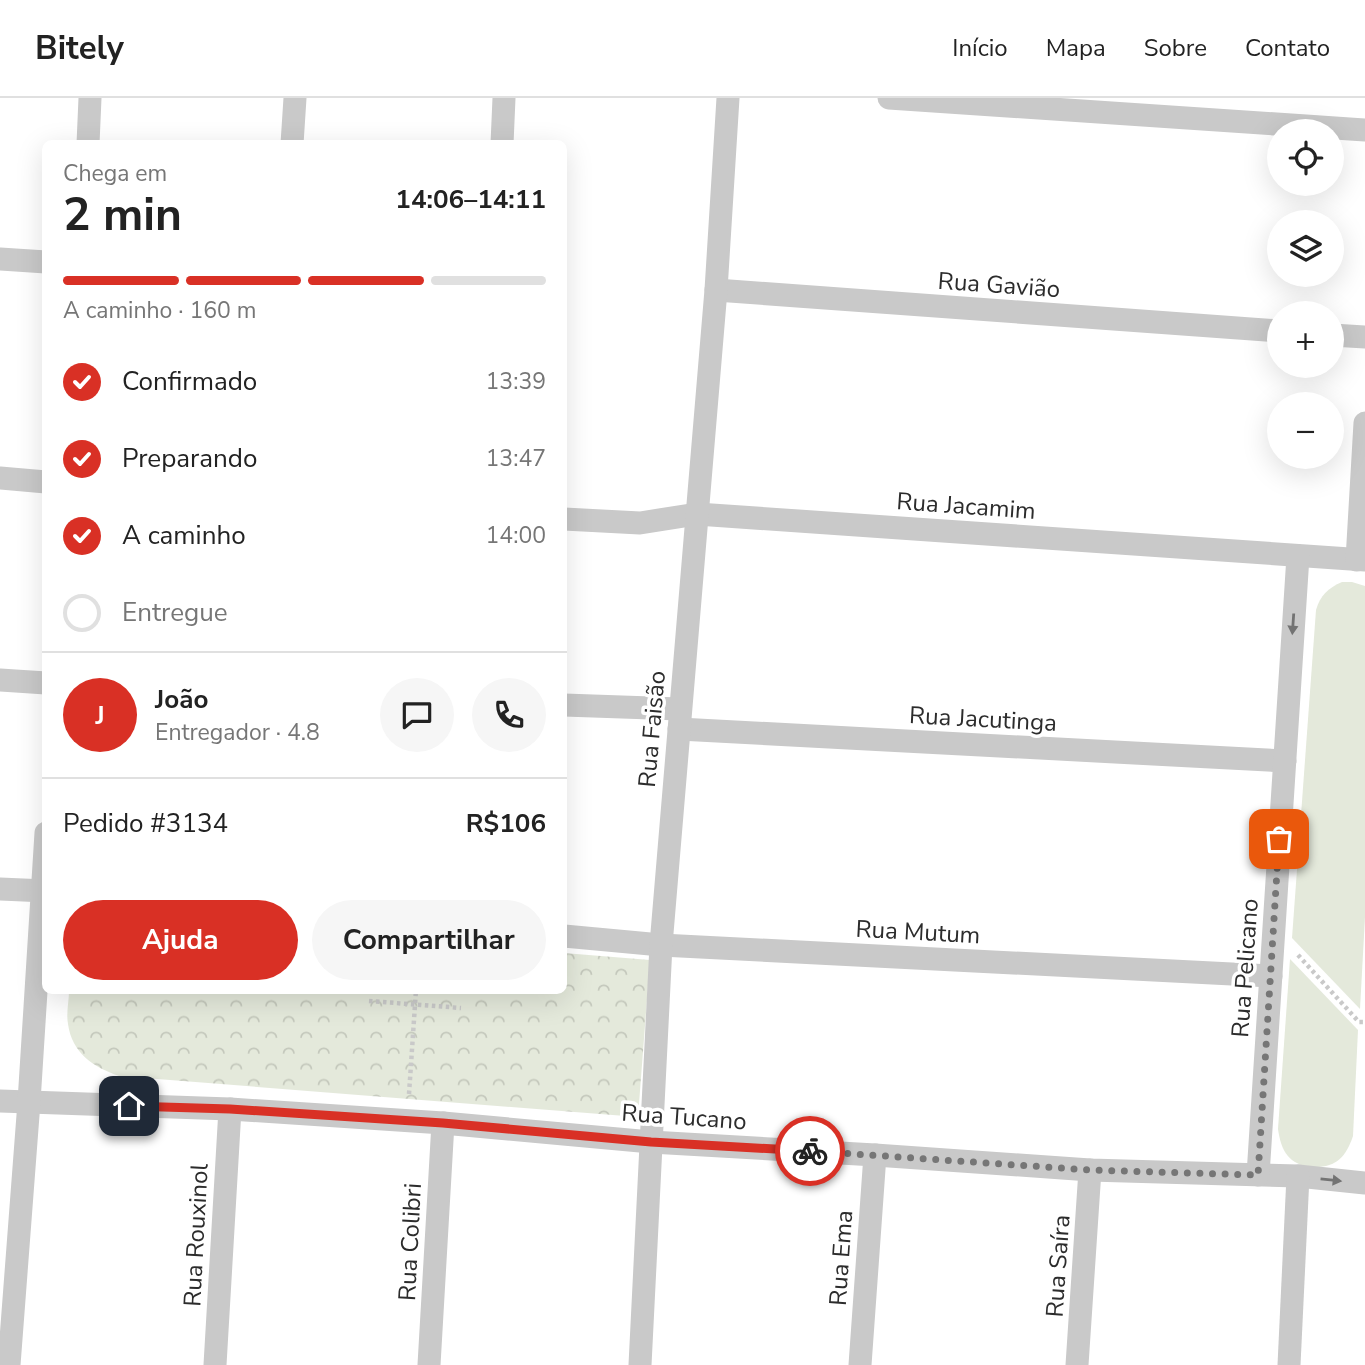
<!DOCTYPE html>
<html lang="pt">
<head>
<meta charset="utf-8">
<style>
	:root { --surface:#fff; --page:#f6f6f6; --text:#222; --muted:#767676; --line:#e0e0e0; --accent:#d93025 }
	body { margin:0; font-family:"Nunito Sans",sans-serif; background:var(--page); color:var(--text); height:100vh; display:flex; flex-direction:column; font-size:26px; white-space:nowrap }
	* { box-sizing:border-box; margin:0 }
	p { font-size:23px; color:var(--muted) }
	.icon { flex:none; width:38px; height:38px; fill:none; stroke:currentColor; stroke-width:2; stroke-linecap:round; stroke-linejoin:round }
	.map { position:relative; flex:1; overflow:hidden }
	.details { position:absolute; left:42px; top:42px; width:525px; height:854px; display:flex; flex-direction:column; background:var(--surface); border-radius:10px; box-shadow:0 7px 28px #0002 }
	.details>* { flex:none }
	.controls { position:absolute; left:1267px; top:21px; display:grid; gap:14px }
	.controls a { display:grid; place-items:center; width:77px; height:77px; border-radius:50%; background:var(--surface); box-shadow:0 7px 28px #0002; font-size:35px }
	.pin { position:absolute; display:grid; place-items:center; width:60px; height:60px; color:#fff; margin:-30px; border-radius:14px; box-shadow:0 4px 10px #0006 }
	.courier { position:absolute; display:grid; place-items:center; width:70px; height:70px; margin:-35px; border:5px solid #d93025; border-radius:50%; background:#fff; color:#222; box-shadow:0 2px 9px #0007 }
	.head em { font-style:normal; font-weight:700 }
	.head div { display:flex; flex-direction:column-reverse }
	.head { display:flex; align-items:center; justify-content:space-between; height:119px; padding:0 21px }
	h1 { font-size:46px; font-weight:700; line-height:52px }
	.bar { display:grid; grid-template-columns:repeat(4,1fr); gap:10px 7px; align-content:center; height:84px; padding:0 21px }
	.bar i { height:9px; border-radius:5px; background:var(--line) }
	.bar .selected { background:var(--accent) }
	.bar p { grid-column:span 4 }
	.line { display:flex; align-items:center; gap:18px; padding:0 21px; border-top:2px solid var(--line) }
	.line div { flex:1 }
	.round { display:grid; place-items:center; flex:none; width:74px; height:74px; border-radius:37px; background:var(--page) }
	ol { padding:0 21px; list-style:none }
	li { display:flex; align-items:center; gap:21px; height:77px }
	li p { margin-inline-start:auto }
	li .icon { padding:7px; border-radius:50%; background:var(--accent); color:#fff; stroke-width:4 }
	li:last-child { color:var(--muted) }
	li i { width:38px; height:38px; border:4px solid var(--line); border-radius:50% }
	.button { display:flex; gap:14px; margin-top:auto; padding:14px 21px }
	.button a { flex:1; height:80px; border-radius:42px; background:var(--accent); color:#fff; font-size:28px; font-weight:700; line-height:80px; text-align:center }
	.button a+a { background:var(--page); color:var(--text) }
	header { display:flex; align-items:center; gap:42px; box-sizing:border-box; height:98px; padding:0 35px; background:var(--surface); border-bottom:2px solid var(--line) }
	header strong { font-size:33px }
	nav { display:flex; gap:38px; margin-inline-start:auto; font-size:24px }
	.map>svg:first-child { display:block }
	.green { fill:#e4e9db }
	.forest { fill:url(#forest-crowns) }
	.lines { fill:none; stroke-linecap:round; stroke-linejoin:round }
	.path { stroke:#c9c9c9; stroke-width:4.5; stroke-dasharray:3.5 3.5; stroke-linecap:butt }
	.street { stroke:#c9c9c9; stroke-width:23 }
	.oneway { fill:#737373 }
	.done { stroke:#767676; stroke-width:7; stroke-dasharray:0 12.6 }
	.route { stroke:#d93025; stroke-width:9 }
	.labels { text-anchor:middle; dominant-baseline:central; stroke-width:7; stroke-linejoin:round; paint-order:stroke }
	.street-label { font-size:24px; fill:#2c2c2c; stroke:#fff }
</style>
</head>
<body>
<header>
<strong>Bitely</strong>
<nav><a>Início</a><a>Mapa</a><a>Sobre</a><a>Contato</a></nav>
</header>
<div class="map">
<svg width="1365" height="1267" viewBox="0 0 1365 1267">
	<defs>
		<pattern id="forest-crowns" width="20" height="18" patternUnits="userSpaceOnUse" patternTransform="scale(1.75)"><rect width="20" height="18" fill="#e4e9db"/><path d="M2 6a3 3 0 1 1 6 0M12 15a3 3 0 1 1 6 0" fill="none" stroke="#c4c8bc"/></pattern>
	</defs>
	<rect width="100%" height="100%" fill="#fff"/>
	<g class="green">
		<path d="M 1342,484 L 1352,484 L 1365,488 L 1365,819 L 1360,911 L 1292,840 L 1316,512 C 1320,498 1328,490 1342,484 Z"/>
		<path d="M 1290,861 L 1358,932 L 1353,1038 C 1346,1059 1336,1070 1312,1069 C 1289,1067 1281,1053 1278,1031 Z"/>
	</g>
	<path class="forest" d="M 564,855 L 650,862 L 638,1019 L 119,978 C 93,969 72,955 68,926 C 66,915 69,903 69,893 L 564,892 Z"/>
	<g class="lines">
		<g class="path">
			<polyline points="1298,857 1359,924 1365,924"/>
			<polyline points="369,903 461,910"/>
			<polyline points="409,996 416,892"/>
		</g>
		<g class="street">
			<polyline points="889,0 1365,32"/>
			<polyline points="88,46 90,0"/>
			<polyline points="292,46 295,0"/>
			<polyline points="502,46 504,0"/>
			<polyline points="0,161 46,164"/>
			<polyline points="716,192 1279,233"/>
			<polyline points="1332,237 1365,239"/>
			<polyline points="0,380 46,384"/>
			<polyline points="564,421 640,425 697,416 1365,462"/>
			<polyline points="1357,462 1365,325"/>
			<polyline points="0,582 46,585"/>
			<polyline points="564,607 680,611"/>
			<polyline points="679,631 1285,663"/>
			<polyline points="0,791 46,793"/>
			<polyline points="564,838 661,847 1271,878"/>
			<polyline points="0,1003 230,1011 443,1025 651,1044 875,1057 1090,1072 1298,1078 1365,1085"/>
			<polyline points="1258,1077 1298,458"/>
			<polyline points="9,1267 29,1004 46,735"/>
			<polyline points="215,1267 230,1011"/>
			<polyline points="429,1267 443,1025"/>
			<polyline points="640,1267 661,847 716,192 728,0"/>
			<polyline points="860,1267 875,1057"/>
			<polyline points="1077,1267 1090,1072"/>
			<polyline points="1289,1267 1298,1078"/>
		</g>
	</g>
	<defs><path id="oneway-solid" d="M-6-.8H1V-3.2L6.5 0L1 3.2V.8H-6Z" transform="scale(1.75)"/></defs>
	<g class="oneway">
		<use href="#oneway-solid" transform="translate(1293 526) rotate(94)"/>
		<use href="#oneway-solid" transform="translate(1331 1082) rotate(6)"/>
	</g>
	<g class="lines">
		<polyline class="done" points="810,1053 1090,1072 1258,1077 1279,741"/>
		<polyline class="route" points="129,1008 230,1011 443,1025 651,1044 810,1053"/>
	</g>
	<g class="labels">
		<g class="street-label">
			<text transform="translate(999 187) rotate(4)">Rua Gavião</text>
			<text transform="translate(966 408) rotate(4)">Rua Jacamim</text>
			<text transform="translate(983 621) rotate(3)">Rua Jacutinga</text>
			<text transform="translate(652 631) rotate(-85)">Rua Faisão</text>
			<text transform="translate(918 834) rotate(3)">Rua Mutum</text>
			<text transform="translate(1245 870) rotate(-86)">Rua Pelicano</text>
			<text transform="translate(684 1019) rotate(4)">Rua Tucano</text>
			<text transform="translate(196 1137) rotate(-87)">Rua Rouxinol</text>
			<text transform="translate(410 1144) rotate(-87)">Rua Colibri</text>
			<text transform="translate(841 1160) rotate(-86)">Rua Ema</text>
			<text transform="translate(1058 1168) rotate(-86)">Rua Saíra</text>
		</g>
	</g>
</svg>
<div class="controls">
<a><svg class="icon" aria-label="locate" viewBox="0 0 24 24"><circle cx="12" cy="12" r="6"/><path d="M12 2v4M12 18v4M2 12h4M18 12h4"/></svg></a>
<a><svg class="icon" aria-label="layers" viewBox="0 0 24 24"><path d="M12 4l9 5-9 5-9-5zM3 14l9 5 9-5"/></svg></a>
<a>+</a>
<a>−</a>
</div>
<div class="pin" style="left:1279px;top:741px;background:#ea580c"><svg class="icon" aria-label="bag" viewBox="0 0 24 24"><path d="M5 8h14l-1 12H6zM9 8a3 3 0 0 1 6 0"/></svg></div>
<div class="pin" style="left:129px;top:1008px;background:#1f2937"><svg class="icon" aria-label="home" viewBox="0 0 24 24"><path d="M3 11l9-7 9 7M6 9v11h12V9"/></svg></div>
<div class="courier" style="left:810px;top:1053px"><svg class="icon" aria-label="bike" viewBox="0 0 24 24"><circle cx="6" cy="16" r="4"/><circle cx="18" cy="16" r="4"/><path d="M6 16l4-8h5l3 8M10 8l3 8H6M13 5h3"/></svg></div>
<section class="details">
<div class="head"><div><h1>2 min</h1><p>Chega em</p></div><em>14:06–14:11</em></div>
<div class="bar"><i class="selected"></i><i class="selected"></i><i class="selected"></i><i></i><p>A caminho · 160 m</p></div>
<ol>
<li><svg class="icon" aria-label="check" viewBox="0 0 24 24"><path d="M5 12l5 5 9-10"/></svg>Confirmado<p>13:39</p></li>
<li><svg class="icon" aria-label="check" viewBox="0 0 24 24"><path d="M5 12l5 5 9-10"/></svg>Preparando<p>13:47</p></li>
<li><svg class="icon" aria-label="check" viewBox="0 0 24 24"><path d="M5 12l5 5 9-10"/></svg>A caminho<p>14:00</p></li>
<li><i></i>Entregue</li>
</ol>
<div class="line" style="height:126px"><b class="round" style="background:var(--accent);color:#fff">J</b><div><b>João</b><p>Entregador · 4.8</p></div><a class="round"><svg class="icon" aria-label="chat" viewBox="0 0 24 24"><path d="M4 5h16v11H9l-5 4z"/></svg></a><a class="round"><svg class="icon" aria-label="phone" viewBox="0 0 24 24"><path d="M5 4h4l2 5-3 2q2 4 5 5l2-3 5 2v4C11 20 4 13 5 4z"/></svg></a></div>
<div class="line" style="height:91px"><div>Pedido #3134</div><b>R$106</b></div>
<div class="button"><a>Ajuda</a><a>Compartilhar</a></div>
</section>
</div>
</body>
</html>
